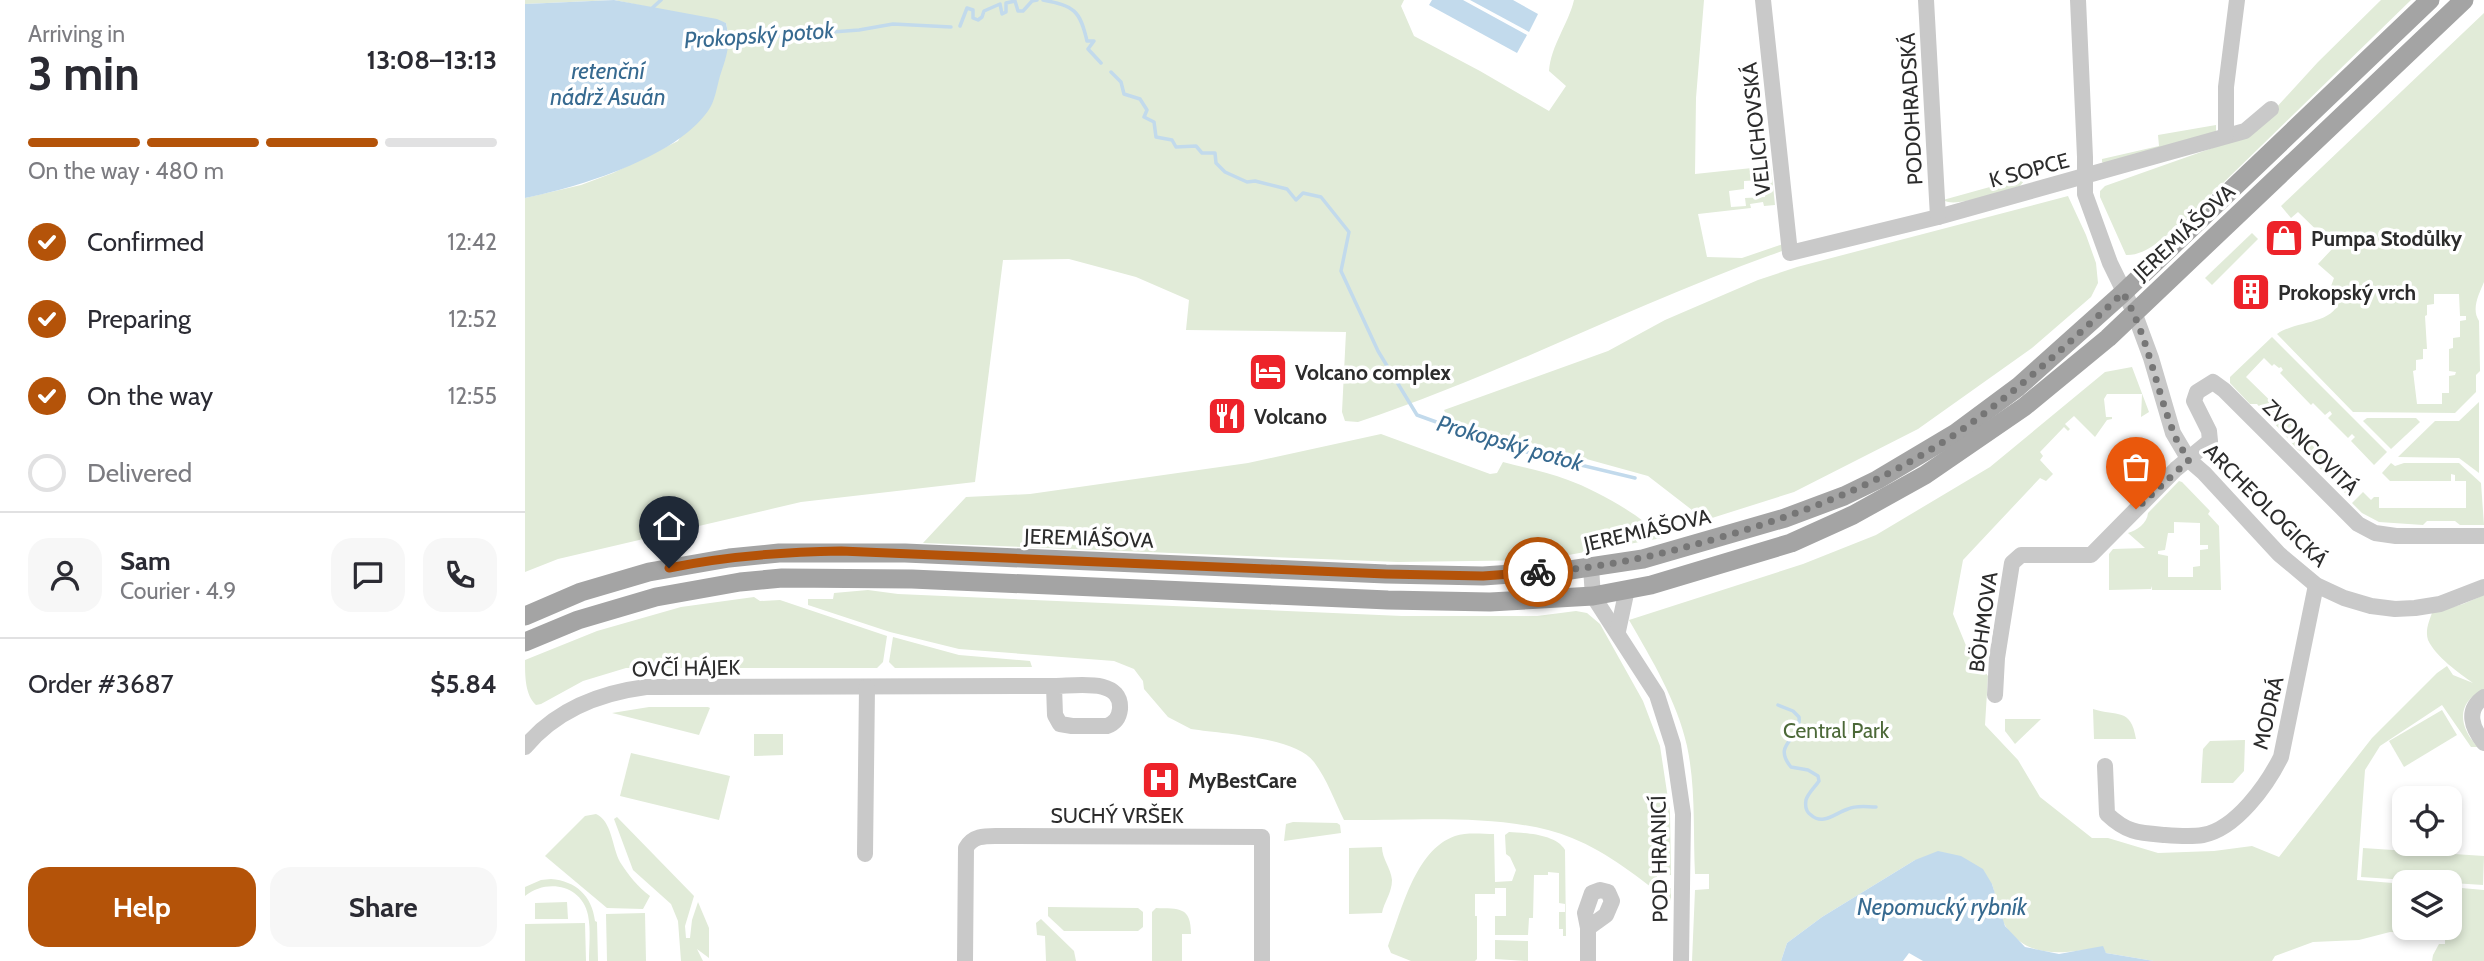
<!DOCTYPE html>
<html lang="en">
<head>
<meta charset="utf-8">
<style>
	:root { --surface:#fff; --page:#f7f7f7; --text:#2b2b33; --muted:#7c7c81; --line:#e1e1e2; --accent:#b45309 }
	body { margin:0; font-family:Cabin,sans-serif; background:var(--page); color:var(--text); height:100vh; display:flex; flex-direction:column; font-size:26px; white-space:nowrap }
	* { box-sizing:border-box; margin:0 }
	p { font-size:23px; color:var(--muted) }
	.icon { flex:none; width:38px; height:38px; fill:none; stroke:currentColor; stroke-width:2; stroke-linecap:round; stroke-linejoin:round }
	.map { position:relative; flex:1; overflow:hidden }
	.side { display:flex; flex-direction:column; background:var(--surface); width:525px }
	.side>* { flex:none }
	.fabs { position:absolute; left:1867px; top:786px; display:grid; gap:14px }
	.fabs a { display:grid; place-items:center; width:70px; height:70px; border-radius:14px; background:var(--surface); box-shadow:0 4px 10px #0003; font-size:35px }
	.pin { position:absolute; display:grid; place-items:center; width:60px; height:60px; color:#fff; margin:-72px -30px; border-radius:50% 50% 50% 0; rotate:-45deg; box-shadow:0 0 7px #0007 }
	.pin .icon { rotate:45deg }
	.courier { position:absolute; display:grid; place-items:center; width:70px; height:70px; margin:-35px; border:5px solid #b45309; border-radius:50%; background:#fff; color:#222; box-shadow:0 2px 9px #0007 }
	.head em { font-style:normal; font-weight:700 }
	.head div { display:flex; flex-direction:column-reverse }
	.head { display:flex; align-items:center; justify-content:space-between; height:119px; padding:0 28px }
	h1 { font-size:46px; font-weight:700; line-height:52px }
	.bar { display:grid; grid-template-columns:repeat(4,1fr); gap:10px 7px; align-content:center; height:84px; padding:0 28px }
	.bar i { height:9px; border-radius:5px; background:var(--line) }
	.bar .active { background:var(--accent) }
	.bar p { grid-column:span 4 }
	.line { display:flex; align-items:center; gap:18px; padding:0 28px; border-top:2px solid var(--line) }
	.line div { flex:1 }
	.round { display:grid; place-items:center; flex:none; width:74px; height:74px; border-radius:21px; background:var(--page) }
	ol { padding:0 28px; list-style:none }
	li { display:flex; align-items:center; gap:21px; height:77px }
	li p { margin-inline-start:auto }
	li .icon { padding:7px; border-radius:50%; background:var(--accent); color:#fff; stroke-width:4 }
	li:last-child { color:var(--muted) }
	li i { width:38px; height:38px; border:4px solid var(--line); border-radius:50% }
	.cta { display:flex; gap:14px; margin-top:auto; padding:14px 28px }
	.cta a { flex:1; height:80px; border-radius:21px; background:var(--accent); color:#fff; font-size:28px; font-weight:700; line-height:80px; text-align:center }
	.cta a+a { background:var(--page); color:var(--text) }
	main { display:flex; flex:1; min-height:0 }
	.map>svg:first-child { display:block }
	.green { fill:#e1ebd8; fill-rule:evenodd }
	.water { fill:#c2daec }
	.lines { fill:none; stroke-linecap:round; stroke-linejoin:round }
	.stream { stroke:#c2daec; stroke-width:3.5 }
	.minor { stroke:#c9c9c9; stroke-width:16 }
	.major { stroke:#a4a4a4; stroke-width:19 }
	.done { stroke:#767676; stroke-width:7; stroke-dasharray:0 12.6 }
	.route { stroke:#b45309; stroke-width:9 }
	.labels { text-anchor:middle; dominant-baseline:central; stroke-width:7; stroke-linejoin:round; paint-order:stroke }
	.street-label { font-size:21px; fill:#2c2c2c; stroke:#fff }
	.poi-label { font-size:21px; font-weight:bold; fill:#2c2c2c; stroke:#fff; text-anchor:start }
	.park-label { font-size:21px; fill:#4c6938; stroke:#fff }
	.water-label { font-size:23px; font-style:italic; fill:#376a90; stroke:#fff }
</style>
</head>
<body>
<main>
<section class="side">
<div class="head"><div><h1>3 min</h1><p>Arriving in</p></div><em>13:08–13:13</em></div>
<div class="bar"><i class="active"></i><i class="active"></i><i class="active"></i><i></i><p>On the way · 480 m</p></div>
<ol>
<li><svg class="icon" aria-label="check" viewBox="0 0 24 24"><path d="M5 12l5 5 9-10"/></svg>Confirmed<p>12:42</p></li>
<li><svg class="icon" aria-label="check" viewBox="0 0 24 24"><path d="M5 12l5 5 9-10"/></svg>Preparing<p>12:52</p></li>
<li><svg class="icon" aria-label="check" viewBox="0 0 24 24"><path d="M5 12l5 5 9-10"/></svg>On the way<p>12:55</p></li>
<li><i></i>Delivered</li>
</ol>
<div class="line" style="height:126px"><a class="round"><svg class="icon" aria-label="person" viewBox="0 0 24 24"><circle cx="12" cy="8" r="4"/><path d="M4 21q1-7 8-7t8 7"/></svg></a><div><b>Sam</b><p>Courier · 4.9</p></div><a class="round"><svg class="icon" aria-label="chat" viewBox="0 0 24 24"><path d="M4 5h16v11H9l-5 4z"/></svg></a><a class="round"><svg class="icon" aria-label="phone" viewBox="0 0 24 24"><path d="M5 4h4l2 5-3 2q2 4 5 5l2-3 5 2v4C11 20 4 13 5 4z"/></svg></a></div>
<div class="line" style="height:91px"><div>Order #3687</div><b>$5.84</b></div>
<div class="cta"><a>Help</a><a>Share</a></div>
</section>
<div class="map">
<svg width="1959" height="961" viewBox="0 0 1959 961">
	<rect width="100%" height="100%" fill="#fff"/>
	<g class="green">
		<path d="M 0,0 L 879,0 L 876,6 L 889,36 L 955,71 L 1024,111 L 1041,86 L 1024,71 C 1026,45 1043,25 1049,0 L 1179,0 L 1171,98 L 1170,174 L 1246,166 L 1250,205 L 1239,206 L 1238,202 L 1225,204 L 1226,208 L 1173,214 L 1182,257 L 1217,258 L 1258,244 L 1257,251 C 1113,302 978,374 833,422 L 820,421 L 817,412 L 821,332 L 661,330 L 664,300 L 611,277 L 544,259 L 478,260 L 450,482 L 276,502 L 33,559 L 0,572 L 0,198 L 56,185 L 88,173 L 153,141 L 205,43 L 201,23 L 89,0 L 0,4 ZM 1238,180 L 1240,197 L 1220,198 L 1221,206 L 1206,207 L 1204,191 L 1219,189 L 1219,181 Z"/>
		<path d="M 1856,0 L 1886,0 L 1657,223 C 1641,235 1622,256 1601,255 L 1575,197 L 1575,191 L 1580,186 L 1727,134 L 1793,62 Z"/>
		<path d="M 1959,13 L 1959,282 C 1954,294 1946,309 1954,321 L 1955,371 L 1951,375 L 1951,392 L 1930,413 L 1828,412 L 1752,334 C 1771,320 1812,325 1815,297 L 1811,291 L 1805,289 L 1809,278 L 1793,264 L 1809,247 L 1773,212 L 1766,218 L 1756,206 ZM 1909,294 L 1934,294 L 1935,316 L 1941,316 L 1941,320 L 1935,321 L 1935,337 L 1928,338 L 1928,348 L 1924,349 L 1924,371 L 1931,372 L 1930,375 L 1924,376 L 1924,393 L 1917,393 L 1917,404 L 1892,404 L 1888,371 L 1891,370 L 1891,360 L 1898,359 L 1898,349 L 1902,349 L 1900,316 L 1902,315 L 1902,305 L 1909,304 Z"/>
		<polygon points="1691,125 1691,134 1581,165 1577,162 1577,159 1634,146 1633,135"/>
		<path d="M 1512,174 L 1512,178 L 1499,181 L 1495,186 C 1479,190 1430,209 1418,200 Z"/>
		<polygon points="1543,196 1561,235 1571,263 1573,283 1566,297 1507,348 1393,429 1269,492 1187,518 1167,510 1123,476 924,421 919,410 1083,351 1140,320 1233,280 1272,267"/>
		<polygon points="1727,233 1733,239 1687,285 1680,278"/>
		<polygon points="1747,337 1862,452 1849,465 1826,441 1830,437 1827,434 1823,438 1803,418 1807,414 1805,411 1800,415 1788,403 1786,405 1755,373 1758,370 1756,367 1754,368 1749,364 1747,366 1739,358 1721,377 1807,461 1805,464 1815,468 1830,484 1821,494 1778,452 1773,450 1732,404 1725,404 1705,383 1705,377"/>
		<path d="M 1607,367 L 1624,412 L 1616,417 L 1617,394 L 1582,394 L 1579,399 L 1581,417 L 1587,417 L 1587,419 L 1582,420 L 1570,437 L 1549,416 L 1540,424 L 1545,429 L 1543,431 L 1539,427 L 1515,452 L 1518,456 L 1515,460 L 1528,474 L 1521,481 L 1515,478 L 1438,560 L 1428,614 L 1442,648 L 1463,676 L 1460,725 L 1493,760 L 1515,797 L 1567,838 L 1583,838 L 1633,853 L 1689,851 L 1727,846 L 1754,857 L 1847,738 L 1912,673 L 1922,666 L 1928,675 L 1948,683 C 1934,673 1911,657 1903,640 C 1900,631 1904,621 1907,613 L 1938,604 L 1959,595 L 1959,690 C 1930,702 1934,728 1953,747 L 1946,747 L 1917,705 L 1855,746 L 1840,770 L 1832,880 L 1879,884 L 1880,928 L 1925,928 L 1925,887 L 1959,890 L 1959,961 L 1907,961 L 1908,955 L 1914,944 L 1920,944 L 1920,934 L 1865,932 L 1834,940 L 1788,942 L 1750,956 L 1747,961 L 1629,961 L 1581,953 L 1577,947 C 1543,953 1504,961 1481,927 C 1474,915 1471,897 1467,884 L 1390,860 L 1297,917 L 1262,943 L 1256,961 L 1167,961 L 1170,890 L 1184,889 L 1184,874 L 1170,874 C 1168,832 1171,788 1162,746 C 1152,701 1127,660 1104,620 L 1278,564 L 1351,535 L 1465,467 L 1580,372 Z"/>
		<polygon points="1954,402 1954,473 1934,458 1873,457 1910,421 1934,421"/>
		<polygon points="1842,418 1891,418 1895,422 1866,449 1838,421"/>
		<path d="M 856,434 L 965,474 L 972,473 L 978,462 C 1000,468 1023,472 1043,480 C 1071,490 1118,516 1137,538 L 1016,560 L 873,562 L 398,543 L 441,497 L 505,494 L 723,463 Z"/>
		<polygon points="1866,463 1870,466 1879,463 1934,463 1956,483 1959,525 1935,525 1930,521 1902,521 1898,525 1854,522 1837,513 1827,503 1838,492 1846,500 1849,497 1854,497 1854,508 1941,508 1941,481 1930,481 1930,475 1926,474 1926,481 1865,481 1857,473"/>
		<path d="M 1654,481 L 1657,482 L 1685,511 L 1683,514 L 1694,526 L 1696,590 L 1627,590 L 1627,586 L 1626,589 L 1584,590 L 1584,554 L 1588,549 L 1620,548 L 1603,533 C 1612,530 1622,524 1623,513 ZM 1649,522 L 1675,523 L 1675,545 L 1683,545 L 1683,549 L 1675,550 L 1675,566 L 1668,567 L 1668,577 L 1643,577 L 1643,556 L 1633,554 L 1633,551 L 1640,550 L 1643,533 L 1649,533 Z"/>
		<path d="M 343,590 L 373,594 L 877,616 L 1012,616 L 1051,611 L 1062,613 L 1075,624 L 1118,701 L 1135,746 L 1145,812 L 1146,875 L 1132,876 L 1132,888 L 1146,888 L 1146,902 C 1115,879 1084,853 1047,838 C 984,812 887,821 819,820 C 810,802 802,779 789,762 C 770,737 698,734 666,729 L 643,717 L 619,689 L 618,681 L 609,669 L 589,661 L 434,649 L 365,632 L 283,605 L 283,599 L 308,599 L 309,593 Z"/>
		<path d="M 229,597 L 235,601 L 255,600 L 362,636 L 358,662 L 352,668 L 101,668 L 58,681 L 16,704 L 11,705 C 0,695 0,676 0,660 L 72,631 L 156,607 Z"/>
		<polygon points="368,637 434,655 505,661 507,667 370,668 364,662"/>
		<polygon points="124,707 183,707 185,708 174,735 87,713"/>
		<path d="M 1568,709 C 1592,717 1606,707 1611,739 L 1569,739 Z"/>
		<polygon points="1917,710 1932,735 1879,767 1864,741"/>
		<polygon points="1480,719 1516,719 1490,744 1480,731"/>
		<polygon points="229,734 258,734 258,755 229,756"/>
		<polygon points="1720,740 1719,771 1708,783 1676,783 1678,749 1685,741"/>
		<polygon points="106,753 205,776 194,820 95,796"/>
		<path d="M 71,814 C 87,821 87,847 95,862 C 104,876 112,886 125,896 L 118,909 L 82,908 L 20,856 L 60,816 Z"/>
		<polygon points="92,817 169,896 160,926 161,938 165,938 167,920 173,902 184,928 184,958 172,949 178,961 156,961 153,921 146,904 108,870 89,819"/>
		<polygon points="768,822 812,823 815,825 816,833 759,841 761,824"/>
		<path d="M 984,832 C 1000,833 1031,834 1040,850 L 1041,936 L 1038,936 L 1038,929 L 1034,929 L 1034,912 L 1040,912 L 1040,904 L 1034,903 L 1034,873 L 1023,872 L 1023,875 L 1009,875 L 1008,918 L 1004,918 L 1003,935 L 970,935 L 970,916 L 981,916 L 981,888 L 970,888 L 970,894 L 950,894 L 950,916 L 952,916 L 952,959 L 950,961 L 886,961 L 866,953 L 863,946 C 877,910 890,850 930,836 C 942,832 957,834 969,834 L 970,882 L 987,881 L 991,870 L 985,857 L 981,854 L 980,835 Z"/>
		<path d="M 857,847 C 857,859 866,868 867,880 C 867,893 859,902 857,913 L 824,914 L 824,848 Z"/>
		<polygon points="1838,848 1898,852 1899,856 1899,852 1959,856 1958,885 1836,877"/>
		<path d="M 26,879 C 51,881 67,896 70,921 L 72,922 L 73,961 L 64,961 C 64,946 66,930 63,915 C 57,885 22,878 0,896 L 0,887 L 16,880 Z"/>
		<polygon points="42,902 43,919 10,919 10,903"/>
		<polygon points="523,907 613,908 618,912 618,927 613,931 539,931 523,916"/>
		<path d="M 631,908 C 654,909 666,906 666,934 L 657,934 L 657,961 L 627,961 L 627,912 Z"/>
		<polygon points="120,913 121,961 82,961 81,914"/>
		<polygon points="516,919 549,951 551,961 521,961 520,936 512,935 511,923"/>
		<polygon points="60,923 61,961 0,961 0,924"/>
		<polygon points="970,940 1003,941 1003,961 970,959"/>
	</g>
	<g class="water">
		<path d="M 89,0 L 192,19 L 201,23 C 206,45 202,55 195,76 C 192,86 190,102 183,111 C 150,158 54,187 0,198 L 0,4 Z"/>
		<polygon points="907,0 938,0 1002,35 992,53 904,5"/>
		<polygon points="945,0 988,0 1013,14 1004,32"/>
		<polygon points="1413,851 1436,856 1458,869 1467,884 1480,926 1500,947 1534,954 1578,946 1581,953 1629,961 1398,961 1384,953 1378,961 1256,961 1262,943 1297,917 1390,860"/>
	</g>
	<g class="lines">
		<g class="stream">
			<path d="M 518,0 C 549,6 555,10 562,41 L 569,41 L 563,49 L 576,63"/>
			<polyline points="125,10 136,0"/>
			<polyline points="435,26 442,8 448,10 448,18 453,20 457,17 459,11 475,4 477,14 481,12 481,3 490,1 493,11 498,11 507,1 512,0"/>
			<polyline points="202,40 334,30 368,24 426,27"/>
			<polyline points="586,72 596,82 599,94 615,99 622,110 619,117 629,122 631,137 647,140 651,147 671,146 677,153 690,153 691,163 700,172 722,182 730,181 762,189 771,200 778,193 796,197 824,232 816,271 853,351 892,415 980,447 1110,478"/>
			<path d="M 1253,705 L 1268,711 L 1274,717 C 1277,740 1246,743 1266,767 L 1283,770 L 1293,776 L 1294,781 C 1290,787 1283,793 1281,800 C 1280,806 1281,812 1286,815 C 1298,826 1310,813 1323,809 C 1332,805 1341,807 1351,807"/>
		</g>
		<g class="minor">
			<polyline points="1238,0 1265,253 1413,217 1720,131 1746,109"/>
			<polyline points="1401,0 1413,217"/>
			<polyline points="1553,0 1560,157 1560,194 1585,263 1609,312 1626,358 1648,433 1664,460 1679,473 1754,554 1791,585 1819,598 1846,606 1870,609 1890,608 1915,604 1959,587"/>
			<polyline points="1701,135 1701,87 1712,0"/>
			<polyline points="1066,568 1068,596 1132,695 1148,745 1158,814 1156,961"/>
			<polyline points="1093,631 1102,589"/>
			<polyline points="1470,695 1472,658 1487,563 1496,555 1566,555 1651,469 1685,441 1684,431 1669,401 1672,392 1688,382 1699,390 1833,524 1850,533 1871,536 1959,536"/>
			<path d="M 1959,697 C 1940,710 1947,728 1959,743"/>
			<path d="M 0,747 C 31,710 74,693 121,687 L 529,686 L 530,715 L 535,724 L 547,726 L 582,726 C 590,723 594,718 595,709 C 597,677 550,686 529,686"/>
			<path d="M 1580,766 L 1582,814 C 1602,833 1614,833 1640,835 C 1653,836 1666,837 1678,835 C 1711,829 1742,785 1756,757 L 1791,585"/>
			<polyline points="340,854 342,687"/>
			<polyline points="1063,928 1081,915 1087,901 1083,892 1075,890 1067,893 1060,913 1063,928 1063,961"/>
			<path d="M 440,961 L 441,848 C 448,835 461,836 474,836 L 737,837 L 737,961"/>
		</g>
		<g class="major">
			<polyline points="0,616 56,592 124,572 204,558 254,553 380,553 861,574 958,576 1045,570 1118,559 1260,518 1319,496 1352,480 1431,433 1493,387 1598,293 1905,0"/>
			<polyline points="0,642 53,620 131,597 215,582 257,578 387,579 863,600 965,602 1068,596 1126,585 1266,543 1328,515 1400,475 1499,407 1583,338 1939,0"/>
		</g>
	</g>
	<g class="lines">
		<path class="done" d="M 1013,572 C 1080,568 1136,555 1200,536 C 1285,511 1357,483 1432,433 C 1492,392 1545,342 1598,293 C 1623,336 1630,385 1648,431 C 1651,441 1658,450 1664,460 L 1611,509"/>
		<path class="route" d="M 144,568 C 201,556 258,552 316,551 L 861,574 L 958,576 L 1013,572"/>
	</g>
	<defs>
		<g id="shop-square" transform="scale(2.0125)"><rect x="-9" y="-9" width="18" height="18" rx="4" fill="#ed232a" stroke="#fff"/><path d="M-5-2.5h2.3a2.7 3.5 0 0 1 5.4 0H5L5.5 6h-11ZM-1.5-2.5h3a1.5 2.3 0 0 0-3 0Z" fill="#fff"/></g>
		<g id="building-square" transform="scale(2.0125)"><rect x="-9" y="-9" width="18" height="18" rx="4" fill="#ed232a" stroke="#fff"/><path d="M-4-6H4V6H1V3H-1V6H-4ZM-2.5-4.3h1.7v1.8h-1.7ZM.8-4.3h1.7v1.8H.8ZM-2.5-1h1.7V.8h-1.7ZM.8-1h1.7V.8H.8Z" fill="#fff"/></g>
		<g id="hotel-square" transform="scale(2.0125)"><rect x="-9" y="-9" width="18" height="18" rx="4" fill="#ed232a" stroke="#fff"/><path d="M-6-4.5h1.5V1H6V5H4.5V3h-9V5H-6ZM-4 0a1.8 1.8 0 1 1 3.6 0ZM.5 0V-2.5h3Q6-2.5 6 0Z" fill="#fff"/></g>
		<g id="restaurant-square" transform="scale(2.0125)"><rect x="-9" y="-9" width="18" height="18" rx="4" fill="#ed232a" stroke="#fff"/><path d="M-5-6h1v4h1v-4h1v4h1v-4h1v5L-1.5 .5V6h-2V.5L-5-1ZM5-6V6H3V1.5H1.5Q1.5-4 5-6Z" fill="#fff"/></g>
		<g id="hospital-square" transform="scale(2.0125)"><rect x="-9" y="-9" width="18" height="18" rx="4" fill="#ed232a" stroke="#fff"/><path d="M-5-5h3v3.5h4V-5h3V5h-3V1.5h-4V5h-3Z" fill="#fff"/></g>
	</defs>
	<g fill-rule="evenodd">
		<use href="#shop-square" x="1759" y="238"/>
		<use href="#building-square" x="1726" y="292"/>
		<use href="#hotel-square" x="743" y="372"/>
		<use href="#restaurant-square" x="702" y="416"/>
		<use href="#hospital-square" x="636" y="780"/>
	</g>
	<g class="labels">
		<g class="street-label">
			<text transform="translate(1386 109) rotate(-93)">PODOHRADSKÁ</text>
			<text transform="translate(1231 129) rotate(-96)">VELICHOVSKÁ</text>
			<text transform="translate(1504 170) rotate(-15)">K SOPCE</text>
			<text transform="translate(1659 232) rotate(-43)">JEREMIÁŠOVA</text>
			<text transform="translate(1786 447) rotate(45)">ZVONCOVITÁ</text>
			<text transform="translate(1741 505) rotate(45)">ARCHEOLOGICKÁ</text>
			<text transform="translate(1122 530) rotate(-13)">JEREMIÁŠOVA</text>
			<text transform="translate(564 538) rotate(2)">JEREMIÁŠOVA</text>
			<text transform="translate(1458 622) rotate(-82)">BÖHMOVA</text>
			<text transform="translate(161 668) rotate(-1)">OVČÍ HÁJEK</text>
			<text transform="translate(1743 713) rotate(-77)">MODRÁ</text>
			<text x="592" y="815">SUCHÝ VRŠEK</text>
			<text transform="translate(1134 859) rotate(-91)">POD HRANICÍ</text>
		</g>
		<g class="poi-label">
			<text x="1786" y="238">Pumpa Stodůlky</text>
			<text x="1753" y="292">Prokopský vrch</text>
			<text x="770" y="372">Volcano complex</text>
			<text x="729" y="416">Volcano</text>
			<text x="663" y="780">MyBestCare</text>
		</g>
		<g class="park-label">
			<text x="1311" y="730">Central Park</text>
		</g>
		<g class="water-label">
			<text transform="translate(234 35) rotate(-4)">Prokopský potok</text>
			<text x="83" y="71">retenční<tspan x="83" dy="26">nádrž Asuán</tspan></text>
			<text transform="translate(985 443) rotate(16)">Prokopský potok</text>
			<text x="1417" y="907">Nepomucký rybník</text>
		</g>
	</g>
</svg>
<div class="fabs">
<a><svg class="icon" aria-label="locate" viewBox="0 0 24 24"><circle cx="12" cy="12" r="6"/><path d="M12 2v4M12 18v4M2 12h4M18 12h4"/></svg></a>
<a><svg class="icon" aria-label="layers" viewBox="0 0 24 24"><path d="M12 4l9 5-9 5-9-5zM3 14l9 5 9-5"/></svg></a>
</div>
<div class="pin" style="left:1611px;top:509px;background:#ea580c"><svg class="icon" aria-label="bag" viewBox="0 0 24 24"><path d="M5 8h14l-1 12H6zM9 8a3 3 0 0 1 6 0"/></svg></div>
<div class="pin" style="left:144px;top:568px;background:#1f2937"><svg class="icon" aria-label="home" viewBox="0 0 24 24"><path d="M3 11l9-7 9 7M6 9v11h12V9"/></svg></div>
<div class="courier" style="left:1013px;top:572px"><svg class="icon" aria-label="bike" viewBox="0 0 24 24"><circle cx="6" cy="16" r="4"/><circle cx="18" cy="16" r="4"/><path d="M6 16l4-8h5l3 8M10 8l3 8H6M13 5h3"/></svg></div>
</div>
</main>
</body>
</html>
